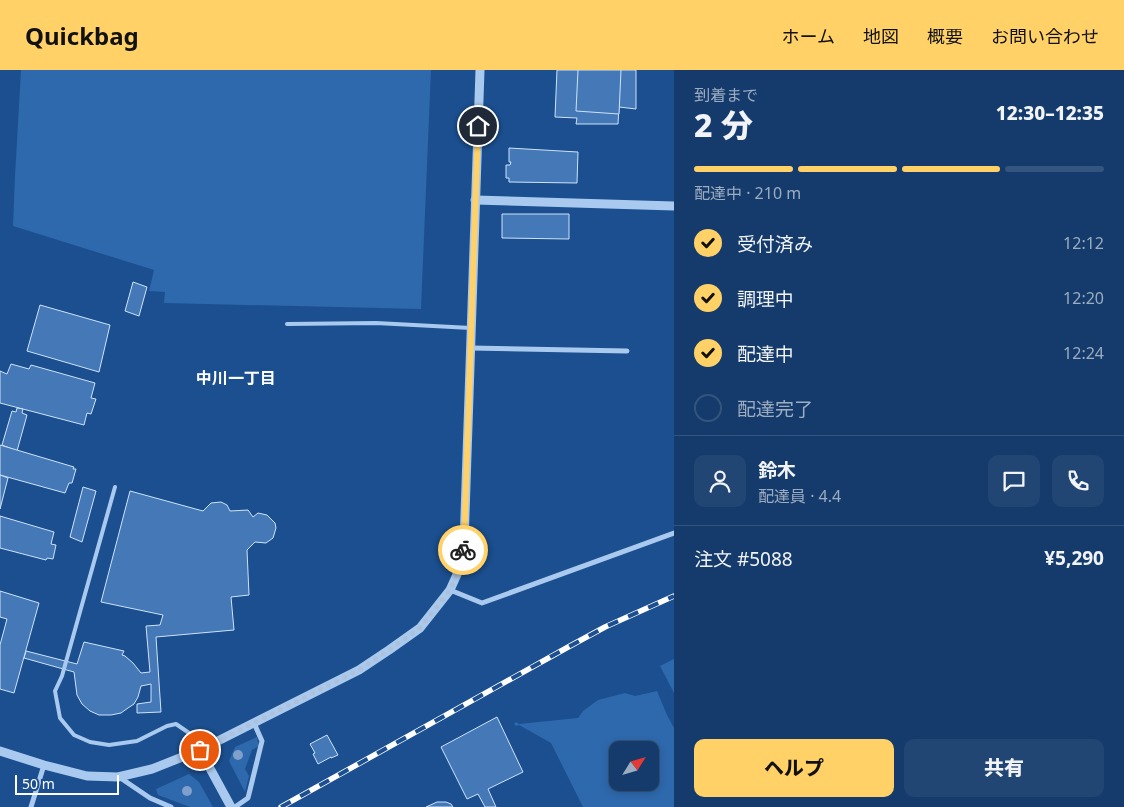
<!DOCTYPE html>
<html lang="ja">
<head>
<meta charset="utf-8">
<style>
	:root { --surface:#143b6b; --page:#214673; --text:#f1f3f6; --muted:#9dadc1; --line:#33557e; --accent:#ffd166 }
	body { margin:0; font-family:"Noto Sans","Noto Sans JP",sans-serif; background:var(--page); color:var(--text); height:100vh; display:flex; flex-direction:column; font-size:19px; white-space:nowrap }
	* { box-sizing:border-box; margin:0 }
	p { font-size:16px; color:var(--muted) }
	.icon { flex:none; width:28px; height:28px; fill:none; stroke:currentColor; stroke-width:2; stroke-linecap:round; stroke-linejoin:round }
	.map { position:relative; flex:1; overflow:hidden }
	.drawer { display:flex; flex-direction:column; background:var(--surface); width:450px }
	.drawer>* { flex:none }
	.needle { width:32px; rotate:53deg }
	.buttons { position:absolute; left:609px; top:671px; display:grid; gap:10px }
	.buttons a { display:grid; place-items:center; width:50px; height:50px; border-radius:10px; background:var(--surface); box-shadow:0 2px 8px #0003,0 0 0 1px var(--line); font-size:25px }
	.scale { position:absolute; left:15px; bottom:12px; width:104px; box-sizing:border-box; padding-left:5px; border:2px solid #fff; border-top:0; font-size:14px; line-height:18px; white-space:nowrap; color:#fff; -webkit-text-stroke:4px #1b4f8f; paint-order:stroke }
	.pin { position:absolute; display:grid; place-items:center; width:42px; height:42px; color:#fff; margin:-21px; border:2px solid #fff; border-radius:50%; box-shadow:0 1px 5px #0007 }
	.courier { position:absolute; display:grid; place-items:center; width:50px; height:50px; margin:-25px; border:4px solid #ffd166; border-radius:50%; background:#fff; color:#222; box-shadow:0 1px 6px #0007 }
	.headline em { font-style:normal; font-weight:800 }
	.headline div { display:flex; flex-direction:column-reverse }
	.headline { display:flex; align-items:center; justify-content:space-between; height:85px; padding:0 20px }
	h1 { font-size:32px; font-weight:800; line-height:38px }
	.bar { display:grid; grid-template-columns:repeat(4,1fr); gap:8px 5px; align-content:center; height:60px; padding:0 20px }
	.bar i { height:6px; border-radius:4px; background:var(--line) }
	.bar .on { background:var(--accent) }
	.bar p { grid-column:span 4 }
	.line { display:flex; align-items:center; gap:12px; padding:0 20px; border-top:1px solid var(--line) }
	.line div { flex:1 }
	.round { display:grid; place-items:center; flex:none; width:52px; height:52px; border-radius:10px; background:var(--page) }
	ol { padding:0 20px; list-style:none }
	li { display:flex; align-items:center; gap:15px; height:55px }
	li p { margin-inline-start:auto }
	li .icon { padding:5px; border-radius:50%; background:var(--accent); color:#111; stroke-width:4 }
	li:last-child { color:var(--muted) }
	li i { width:28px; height:28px; border:2px solid var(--line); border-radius:50% }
	.button { display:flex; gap:10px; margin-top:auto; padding:10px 20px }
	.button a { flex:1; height:58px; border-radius:10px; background:var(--accent); color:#111; font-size:20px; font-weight:800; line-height:58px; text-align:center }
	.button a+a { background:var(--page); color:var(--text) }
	header { display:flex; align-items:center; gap:30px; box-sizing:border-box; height:70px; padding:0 25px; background:var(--accent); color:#111 }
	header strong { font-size:24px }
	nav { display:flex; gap:28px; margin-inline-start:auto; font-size:18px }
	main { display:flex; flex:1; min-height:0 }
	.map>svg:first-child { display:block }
	.grass { fill:#2e69ad; fill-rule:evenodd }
	.building { fill:#4478b7; stroke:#cfe3fa }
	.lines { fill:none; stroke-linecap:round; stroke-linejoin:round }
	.service { stroke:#a9c9ee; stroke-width:4 }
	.minor { stroke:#a9c9ee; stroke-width:5 }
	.tertiary { stroke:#a9c9ee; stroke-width:9 }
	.rail-casing { stroke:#fff; stroke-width:5.5 }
	.rail { stroke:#1b4f8f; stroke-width:4; stroke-dasharray:11; stroke-linecap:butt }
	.tree { fill:#7ea0ca }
	.done { stroke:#afc1d8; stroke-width:5; stroke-dasharray:0 9 }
	.route { stroke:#ffd166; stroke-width:6 }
	.labels { text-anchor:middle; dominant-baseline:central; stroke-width:5; stroke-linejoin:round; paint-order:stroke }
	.neighbourhood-label { font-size:16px; font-weight:bold; fill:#fff; stroke:#1b4f8f }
</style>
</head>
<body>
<header>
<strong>Quickbag</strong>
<nav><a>ホーム</a><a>地図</a><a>概要</a><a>お問い合わせ</a></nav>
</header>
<main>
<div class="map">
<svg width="674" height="737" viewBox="0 0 674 737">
	<rect width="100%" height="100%" fill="#1b4f8f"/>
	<g class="grass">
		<polygon points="21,0 431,0 421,239 164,233 165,222 149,221 154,200 13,156 15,106"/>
		<polygon points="674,589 674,623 660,596"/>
		<path d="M 657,621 L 667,645 L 674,658 L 674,737 L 583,737 L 551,673 L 519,655 L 516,656 L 514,654 L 516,652 L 519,654 L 578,648 L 583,641 L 598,630 L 625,623 L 635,626 ZM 618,680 L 650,680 L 650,712 L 618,712 Z"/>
		<polygon points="257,667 259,676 252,680 245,699 249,706 245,722 229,691 235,677"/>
		<polygon points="189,704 199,712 213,737 190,737 158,725 156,719"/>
	</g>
	<g class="building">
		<polygon points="557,0 636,0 636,39 619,37 618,54 576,54 577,48 555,47"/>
		<polygon points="578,0 621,0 619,44 576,41"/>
		<polygon points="509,78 578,82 577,113 509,112 509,108 506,108 506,95 510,95 511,92 509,92"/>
		<polygon points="502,144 569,144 569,169 502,168"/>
		<polygon points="133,212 147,217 139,246 125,241"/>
		<polygon points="40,235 110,255 99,302 27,281"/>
		<polygon points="11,294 29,299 31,295 95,313 91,328 96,329 91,344 87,343 84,355 0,333 0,301 7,304"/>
		<polygon points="17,338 23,339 22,343 27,345 17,381 2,375 12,341 16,342"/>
		<polygon points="0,375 74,397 73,399 76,399 72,413 69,413 65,423 0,405"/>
		<polygon points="0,405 8,408 0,439"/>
		<polygon points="83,417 96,421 82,472 70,467"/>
		<polygon points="130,421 203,441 211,433 221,432 227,435 230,441 248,440 253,447 258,443 267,445 275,453 276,458 273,468 266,473 255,472 247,480 249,525 231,527 234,560 156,567 161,642 137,643 137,634 151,632 151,614 141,616 138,627 134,634 128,638 121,643 111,645 99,645 90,641 82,634 77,625 74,602 24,588 26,581 77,594 84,572 124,581 122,585 125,586 133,593 141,603 150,602 146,556 160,555 163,545 101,532"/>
		<polygon points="0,446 54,462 51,474 56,475 53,489 47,488 46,490 0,478"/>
		<polygon points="0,521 39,533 14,623 0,619 0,575 7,549 0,547"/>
		<polygon points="497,647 523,702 488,719 496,737 485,737 478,724 467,729 441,677"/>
		<polygon points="327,665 338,685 331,688 331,687 318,694 313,684 315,683 310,674"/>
		<polygon points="437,732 446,732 451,734 453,737 426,737"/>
	</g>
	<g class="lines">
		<g class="service">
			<polyline points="287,254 376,253 471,258"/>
			<polyline points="115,417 62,606 55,621 60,648 74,665 90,672 109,675 137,671 167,656 176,654 192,665 200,680"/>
		</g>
		<g class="minor">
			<polyline points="471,278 627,281"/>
			<polyline points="450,520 482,533 674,463"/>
			<polyline points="119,707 150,728 171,737"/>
			<polyline points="31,737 44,695"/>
			<polyline points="235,737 248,728 262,671 254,653"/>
		</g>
		<g class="tertiary">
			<polyline points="475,130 674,136"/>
			<polyline points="200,680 231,737"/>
			<polyline points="0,681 44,695 87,706 118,707 152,699 200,680 359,600 389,580 420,558 450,520 459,500 464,474 480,0"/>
		</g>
		<g class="rail-casing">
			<polyline id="rail" points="281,737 570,576 605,557 674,526"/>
		</g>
		<use href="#rail" class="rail"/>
	</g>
	<g class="tree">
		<circle cx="238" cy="685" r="5"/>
		<circle cx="187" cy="721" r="5"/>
	</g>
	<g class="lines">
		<polyline class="done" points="200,680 359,600 389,580 420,558 450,520 459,500 463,480"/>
		<polyline class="route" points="463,480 464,474 478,56"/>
	</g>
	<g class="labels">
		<g class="neighbourhood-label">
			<text x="236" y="308">中川一丁目</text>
		</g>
	</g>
</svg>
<div class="buttons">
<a><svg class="needle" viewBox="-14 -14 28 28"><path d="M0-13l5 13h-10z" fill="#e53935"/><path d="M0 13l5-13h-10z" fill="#9dadc1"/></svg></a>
</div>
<div class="scale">50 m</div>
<div class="pin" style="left:200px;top:680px;background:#ea580c"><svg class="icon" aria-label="bag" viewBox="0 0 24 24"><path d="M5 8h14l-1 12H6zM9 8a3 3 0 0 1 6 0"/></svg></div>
<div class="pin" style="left:478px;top:56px;background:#1f2937"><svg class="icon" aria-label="home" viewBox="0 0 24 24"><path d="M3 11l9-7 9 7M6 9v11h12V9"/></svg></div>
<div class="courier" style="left:463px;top:480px"><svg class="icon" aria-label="bike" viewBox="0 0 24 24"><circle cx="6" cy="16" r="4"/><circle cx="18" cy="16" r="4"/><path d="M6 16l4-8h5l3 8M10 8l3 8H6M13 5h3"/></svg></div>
</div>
<section class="drawer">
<div class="headline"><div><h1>2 分</h1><p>到着まで</p></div><em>12:30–12:35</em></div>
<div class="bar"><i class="on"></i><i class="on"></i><i class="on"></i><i></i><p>配達中 · 210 m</p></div>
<ol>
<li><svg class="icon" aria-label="check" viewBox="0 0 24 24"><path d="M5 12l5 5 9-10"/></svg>受付済み<p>12:12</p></li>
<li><svg class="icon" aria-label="check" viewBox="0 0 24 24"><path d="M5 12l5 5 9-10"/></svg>調理中<p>12:20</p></li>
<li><svg class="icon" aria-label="check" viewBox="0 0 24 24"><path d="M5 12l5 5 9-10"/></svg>配達中<p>12:24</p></li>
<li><i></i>配達完了</li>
</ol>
<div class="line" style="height:90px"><a class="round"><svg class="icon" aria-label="person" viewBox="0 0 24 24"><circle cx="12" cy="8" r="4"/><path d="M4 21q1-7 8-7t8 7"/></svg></a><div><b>鈴木</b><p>配達員 · 4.4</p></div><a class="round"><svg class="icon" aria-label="chat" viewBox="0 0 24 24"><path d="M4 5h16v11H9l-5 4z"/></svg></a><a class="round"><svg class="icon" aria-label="phone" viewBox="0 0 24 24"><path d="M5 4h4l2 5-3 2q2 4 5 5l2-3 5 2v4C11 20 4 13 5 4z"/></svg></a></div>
<div class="line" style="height:65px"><div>注文 #5088</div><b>¥5,290</b></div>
<div class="button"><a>ヘルプ</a><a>共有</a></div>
</section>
</main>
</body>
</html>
